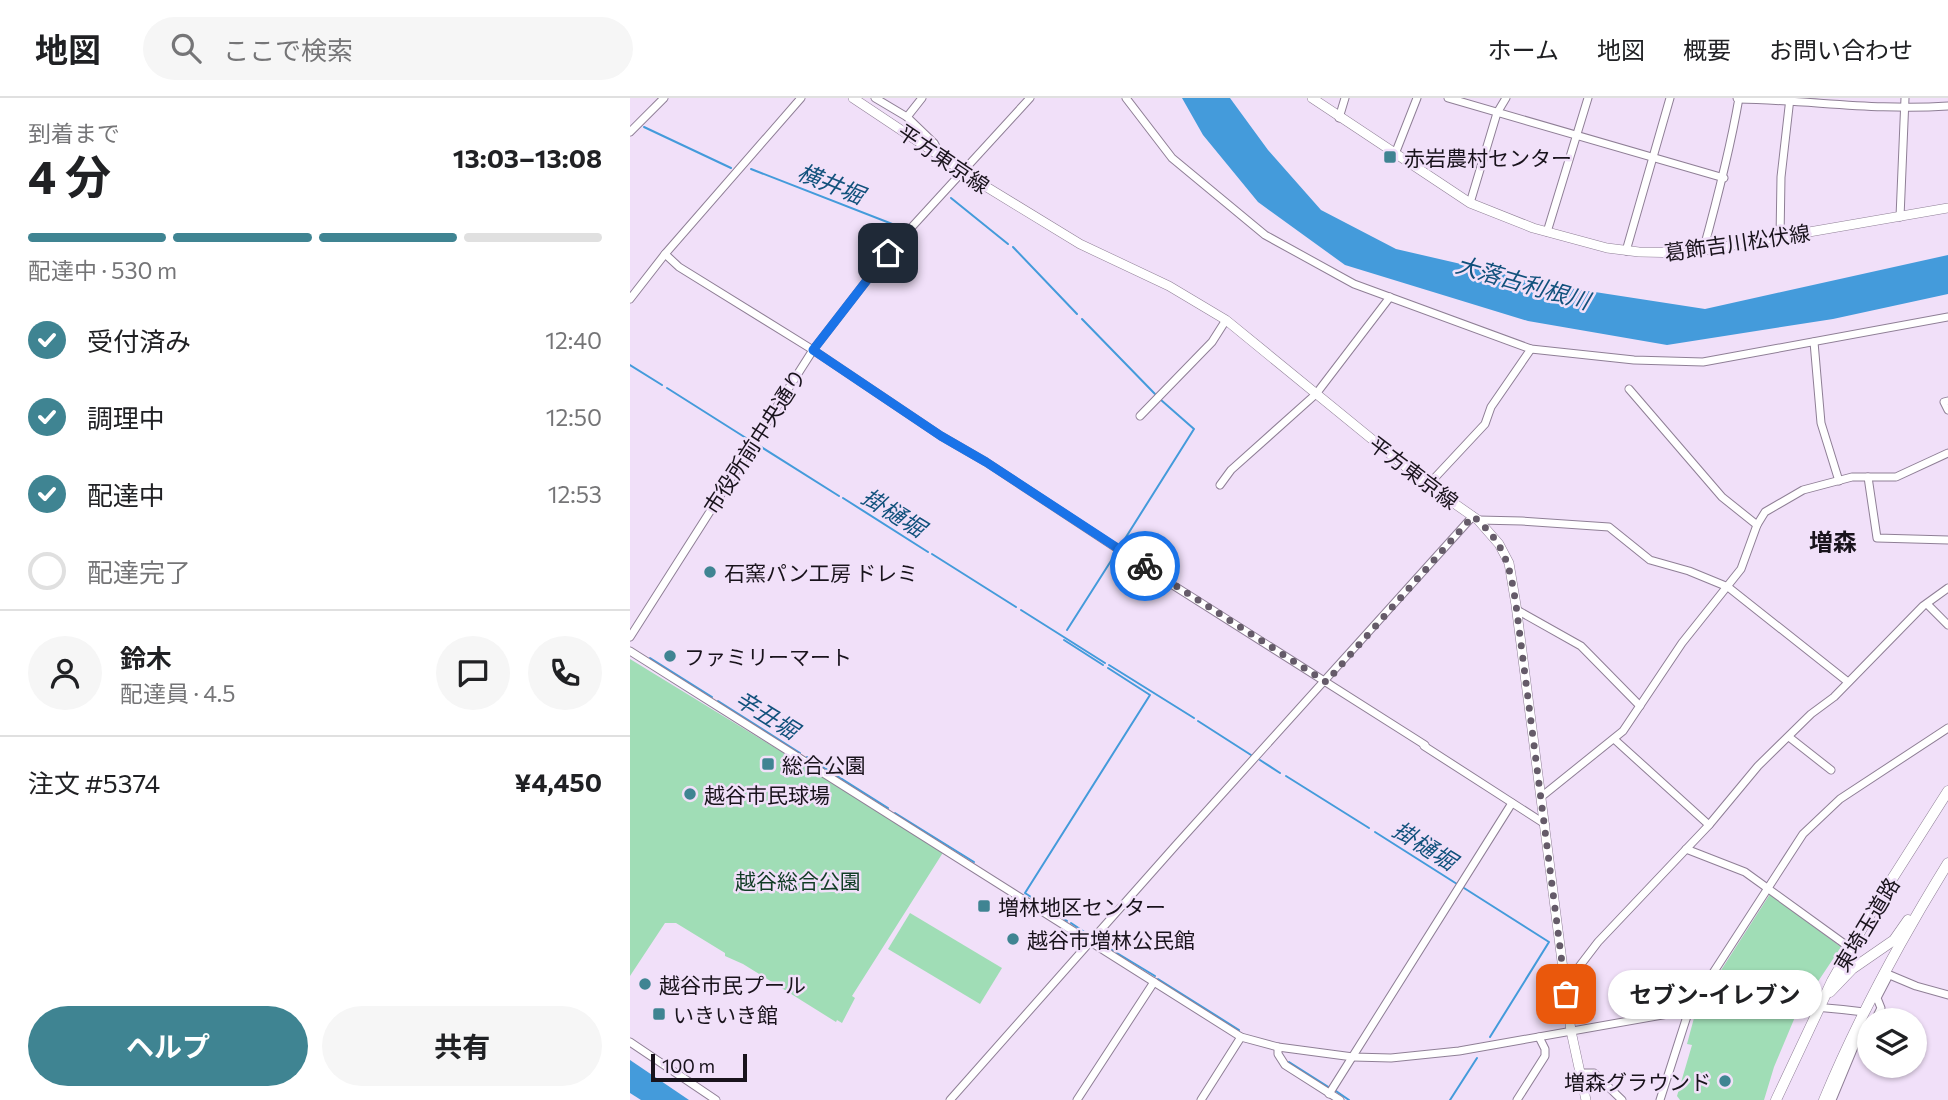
<!DOCTYPE html>
<html lang="ja">
<head>
<meta charset="utf-8">
<style>
	:root { --surface:#fff; --page:#f6f6f6; --text:#202124; --muted:#757577; --line:#e0e0e0; --accent:#3f8492 }
	body { margin:0; font-family:Commissioner,"Noto Sans JP",sans-serif; background:var(--page); color:var(--text); height:100vh; display:flex; flex-direction:column; font-size:26px; white-space:nowrap }
	* { box-sizing:border-box; margin:0 }
	p { font-size:23px; color:var(--muted) }
	.icon { flex:none; width:38px; height:38px; fill:none; stroke:currentColor; stroke-width:2; stroke-linecap:round; stroke-linejoin:round }
	.map { position:relative; flex:1; overflow:hidden }
	.sheet { display:flex; flex-direction:column; background:var(--surface); width:630px }
	.sheet>* { flex:none }
	.tools { position:absolute; left:1227px; top:910px; display:grid; gap:14px }
	.tools a { display:grid; place-items:center; width:70px; height:70px; border-radius:50%; background:var(--surface); box-shadow:0 2px 5px #0004; font-size:35px }
	.scale { position:absolute; left:21px; bottom:18px; width:96px; box-sizing:border-box; padding-left:7px; border:4px solid #19131c; border-top:0; font-size:19px; line-height:24px; white-space:nowrap; color:#19131c; -webkit-text-stroke:5px #f1e0f9; paint-order:stroke }
	.pin { position:absolute; display:grid; place-items:center; width:60px; height:60px; color:#fff; margin:-30px; border-radius:14px; box-shadow:0 4px 10px #0006 }
	.courier { position:absolute; display:grid; place-items:center; width:70px; height:70px; margin:-35px; border:5px solid #1a73e8; border-radius:50%; background:#fff; color:#222; box-shadow:0 2px 9px #0007 }
	.bubble { position:absolute; height:49px; border-radius:24px; background:var(--surface); box-shadow:0 2px 5px #0004; font-size:23px; font-weight:700; line-height:49px; text-align:center }
	.summary em { font-style:normal; font-weight:700 }
	.summary div { display:flex; flex-direction:column-reverse }
	.summary { display:flex; align-items:center; justify-content:space-between; height:119px; padding:0 28px }
	h1 { font-size:46px; font-weight:700; line-height:52px }
	.bar { display:grid; grid-template-columns:repeat(4,1fr); gap:10px 7px; align-content:center; height:84px; padding:0 28px }
	.bar i { height:9px; border-radius:5px; background:var(--line) }
	.bar .selected { background:var(--accent) }
	.bar p { grid-column:span 4 }
	.line { display:flex; align-items:center; gap:18px; padding:0 28px; border-top:2px solid var(--line) }
	.line div { flex:1 }
	.round { display:grid; place-items:center; flex:none; width:74px; height:74px; border-radius:37px; background:var(--page) }
	ol { padding:0 28px; list-style:none }
	li { display:flex; align-items:center; gap:21px; height:77px }
	li p { margin-inline-start:auto }
	li .icon { padding:7px; border-radius:50%; background:var(--accent); color:#fff; stroke-width:4 }
	li:last-child { color:var(--muted) }
	li i { width:38px; height:38px; border:4px solid var(--line); border-radius:50% }
	.primary-button { display:flex; gap:14px; margin-top:auto; padding:14px 28px }
	.primary-button a { flex:1; height:80px; border-radius:42px; background:var(--accent); color:#fff; font-size:28px; font-weight:700; line-height:80px; text-align:center }
	.primary-button a+a { background:var(--page); color:var(--text) }
	header { display:flex; align-items:center; gap:42px; box-sizing:border-box; height:98px; padding:0 35px; background:var(--surface); border-bottom:2px solid var(--line) }
	header strong { font-size:33px }
	nav { display:flex; gap:38px; margin-inline-start:auto; font-size:24px }
	.search { width:490px; height:63px; background:var(--page); display:flex; align-items:center; gap:18px; box-sizing:border-box; padding:0 24px; border-radius:38px; color:var(--muted); font-size:26px }
	main { display:flex; flex:1; min-height:0 }
	.map>svg:first-child { display:block }
	.green { fill:#a0ddb6 }
	.water { fill:#449bdb }
	.lines { fill:none; stroke-linecap:round; stroke-linejoin:round }
	.stream { stroke:#449bdb; stroke-width:2 }
	.minor-casing { stroke:#8f7f96; stroke-width:9 }
	.major-casing { stroke:#8f7f96; stroke-width:10 }
	.highway-casing { stroke:#8f7f96; stroke-width:11 }
	.minor { stroke:#fff; stroke-width:7 }
	.major { stroke:#fff; stroke-width:9 }
	.highway { stroke:#fff; stroke-width:10 }
	.done { stroke:#655b69; stroke-width:7; stroke-dasharray:0 12.6 }
	.route { stroke:#1a73e8; stroke-width:9 }
	.poi-dot { fill:#3f8492; stroke:#f1e0f9; stroke-width:2.5 }
	.labels { text-anchor:middle; dominant-baseline:central; stroke-width:5; stroke-linejoin:round; paint-order:stroke }
	.poi-label { font-size:21px; fill:#19131c; stroke:#f1e0f9; text-anchor:start }
	.street-label { font-size:21px; fill:#19131c; stroke:#f1e0f9 }
	.park-label { font-size:21px; fill:#113c25; stroke:#f1e0f9 }
	.water-label { font-size:23px; font-style:italic; fill:#11517c; stroke:#f1e0f9 }
	.quarter-label { font-size:24px; font-weight:bold; fill:#19131c; stroke:#f1e0f9 }
</style>
</head>
<body>
<header>
<strong>地図</strong>
<div class="search"><svg class="icon" aria-label="search" viewBox="0 0 24 24"><circle cx="10" cy="10" r="6"/><path d="M15 15l6 6"/></svg>ここで検索</div>
<nav><a>ホーム</a><a>地図</a><a>概要</a><a>お問い合わせ</a></nav>
</header>
<main>
<section class="sheet">
<div class="summary"><div><h1>4 分</h1><p>到着まで</p></div><em>13:03–13:08</em></div>
<div class="bar"><i class="selected"></i><i class="selected"></i><i class="selected"></i><i></i><p>配達中 · 530 m</p></div>
<ol>
<li><svg class="icon" aria-label="check" viewBox="0 0 24 24"><path d="M5 12l5 5 9-10"/></svg>受付済み<p>12:40</p></li>
<li><svg class="icon" aria-label="check" viewBox="0 0 24 24"><path d="M5 12l5 5 9-10"/></svg>調理中<p>12:50</p></li>
<li><svg class="icon" aria-label="check" viewBox="0 0 24 24"><path d="M5 12l5 5 9-10"/></svg>配達中<p>12:53</p></li>
<li><i></i>配達完了</li>
</ol>
<div class="line" style="height:126px"><a class="round"><svg class="icon" aria-label="person" viewBox="0 0 24 24"><circle cx="12" cy="8" r="4"/><path d="M4 21q1-7 8-7t8 7"/></svg></a><div><b>鈴木</b><p>配達員 · 4.5</p></div><a class="round"><svg class="icon" aria-label="chat" viewBox="0 0 24 24"><path d="M4 5h16v11H9l-5 4z"/></svg></a><a class="round"><svg class="icon" aria-label="phone" viewBox="0 0 24 24"><path d="M5 4h4l2 5-3 2q2 4 5 5l2-3 5 2v4C11 20 4 13 5 4z"/></svg></a></div>
<div class="line" style="height:91px"><div>注文 #5374</div><b>¥4,450</b></div>
<div class="primary-button"><a>ヘルプ</a><a>共有</a></div>
</section>
<div class="map">
<svg width="1318" height="1002" viewBox="0 0 1318 1002">
	<rect width="100%" height="100%" fill="#f1e0f9"/>
	<g class="green">
		<polygon points="0,561 314,753 222,898 225,900 212,925 207,922 206,924 113,866 95,858 95,855 46,825 35,825 0,878"/>
		<polygon points="1140,796 1211,849 1179,897 1168,902 1127,900 1083,903 1077,894"/>
		<polygon points="280,815 372,870 350,906 258,851"/>
		<polygon points="1111,913 1148,914 1165,919 1144,969 1134,1002 1050,1002 1047,998 1062,947 1057,946 1064,920 1072,916"/>
	</g>
	<g class="water">
		<polygon points="552,0 600,0 638,52 691,112 766,151 926,188 1075,211 1318,157 1318,196 1203,221 1037,247 898,223 715,167 628,104 573,37"/>
		<polygon points="0,962 59,1002 11,1002 0,995"/>
	</g>
	<g class="lines">
		<g class="stream">
			<polyline points="14,29 101,70"/>
			<polyline points="121,71 270,129"/>
			<polyline points="321,100 378,146"/>
			<polyline points="383,149 447,216"/>
			<polyline points="452,221 525,296"/>
			<polyline points="0,267 32,287"/>
			<polyline points="37,290 116,340"/>
			<polyline points="128,347 209,398"/>
			<polyline points="213,400 298,454"/>
			<polyline points="491,447 564,331 531,302"/>
			<polyline points="302,456 386,509"/>
			<polyline points="391,512 475,565"/>
			<polyline points="437,532 486,455"/>
			<polyline points="434,542 473,567"/>
			<polyline points="20,560 82,599"/>
			<polyline points="479,567 564,620"/>
			<polyline points="88,603 170,655"/>
			<polyline points="568,623 621,657"/>
			<polyline points="177,659 258,710"/>
			<polyline points="630,662 650,675"/>
			<polyline points="656,678 739,730"/>
			<polyline points="265,715 344,764"/>
			<polyline points="745,734 827,786"/>
			<polyline points="834,790 919,844 860,939"/>
			<polyline points="437,823 395,795 520,597 478,570"/>
			<polyline points="441,825 456,835"/>
			<polyline points="472,846 525,878"/>
			<polyline points="528,881 609,932"/>
			<polyline points="659,964 700,990"/>
			<polyline points="706,993 719,1002"/>
			<polyline points="820,1002 847,960"/>
		</g>
		<g class="minor-casing">
			<g id="minor">
				<polyline points="245,0 277,19"/>
				<polyline points="292,0 277,19 304,45 310,56"/>
				<polyline points="496,0 542,60 635,137 724,186 901,251 1004,262 1073,264 1318,219"/>
				<polyline points="818,0 1094,80"/>
				<path d="M 1108,1 C 1180,2 1246,13 1318,8"/>
				<polyline points="709,20 715,0"/>
				<polyline points="0,34 34,0"/>
				<polyline points="765,56 787,0"/>
				<polyline points="840,105 867,15 876,0"/>
				<polyline points="1270,119 1275,0"/>
				<polyline points="917,134 958,0"/>
				<polyline points="1150,140 1151,79 1160,0"/>
				<polyline points="996,153 1040,0"/>
				<path d="M 1073,153 C 1087,102 1100,52 1109,0 L 1107,0"/>
				<polyline points="35,156 49,169 183,252 311,338 356,364 538,484 795,647"/>
				<polyline points="0,201 35,156 171,0"/>
				<polyline points="1184,244 1191,325 1209,383"/>
				<polyline points="999,291 1092,399 1127,427"/>
				<polyline points="1318,303 1314,304 1318,312"/>
				<polyline points="510,318 582,244 596,222"/>
				<polyline points="1238,379 1247,440 1318,442"/>
				<polyline points="590,387 601,372 686,296 760,199"/>
				<polyline points="798,387 855,326 861,309 901,251"/>
				<polyline points="848,422 892,423 979,429 1020,462 1059,473 1098,489 1218,584"/>
				<polyline points="1297,506 1318,527"/>
				<polyline points="887,512 951,548 1010,608"/>
				<polyline points="0,539 183,252 258,155 400,0"/>
				<path d="M 0,553 L 611,939 L 648,949 L 723,959 L 761,960 L 829,953 L 1078,909 C 1131,905 1181,907 1234,914"/>
				<polyline points="1159,639 1201,672"/>
				<polyline points="984,641 1079,727"/>
				<polyline points="794,648 915,726"/>
				<polyline points="911,699 993,633 1052,545 1111,471 1127,427 1135,414 1173,392 1222,379 1266,379 1318,355"/>
				<polyline points="1056,751 1115,774 1216,847"/>
				<polyline points="1255,875 1286,888 1318,897"/>
				<polyline points="934,880 942,878 968,844 1079,727 1128,668 1181,616 1204,599 1293,508 1318,490"/>
				<polyline points="1245,922 1251,910 1247,900 1259,877"/>
				<polyline points="0,944 86,1002"/>
				<polyline points="648,949 648,956 655,967 710,1002"/>
				<polyline points="948,975 964,975 992,1002"/>
				<polyline points="699,996 882,705"/>
				<polyline points="320,1002 546,747 843,418"/>
				<polyline points="447,1002 524,884"/>
				<polyline points="571,1002 611,939"/>
				<polyline points="887,1002 915,958 915,951 909,939"/>
				<polyline points="1030,1002 1059,912 1173,736 1210,701 1318,630"/>
				<polyline points="1202,1002 1229,937 1239,932"/>
			</g>
		</g>
		<g class="major-casing">
			<g id="major">
				<polyline points="223,0 355,88 450,146 539,188 596,222 798,387 848,422 869,446 879,465 886,507 941,933 956,1002"/>
				<polyline points="682,0 840,105 903,130 977,150 1009,154 1058,155 1318,110"/>
			</g>
		</g>
		<g class="highway-casing">
			<g id="highway">
				<polyline points="1200,894 1222,871 1264,842 1278,822"/>
				<polyline points="1146,1002 1202,883 1243,811 1318,693"/>
				<path d="M 1194,1002 C 1228,920 1271,841 1318,765"/>
			</g>
		</g>
		<use href="#minor" class="minor"/>
		<use href="#major" class="major"/>
		<use href="#highway" class="highway"/>
	</g>
	<g class="lines">
		<path class="done" d="M 515,468 L 696,584 L 843,418 C 875,445 880,468 886,507 L 936,896"/>
		<polyline class="route" points="258,155 183,252 311,338 356,364 515,468"/>
	</g>
	<g class="poi-dot">
		<rect x="753" y="52" width="14" height="14" rx="3.5"/>
		<circle cx="80" cy="474" r="7"/>
		<circle cx="40" cy="558" r="7"/>
		<rect x="131" y="659" width="14" height="14" rx="3.5"/>
		<circle cx="60" cy="696" r="7"/>
		<rect x="347" y="801" width="14" height="14" rx="3.5"/>
		<circle cx="383" cy="841" r="7"/>
		<circle cx="15" cy="886" r="7"/>
		<rect x="22" y="909" width="14" height="14" rx="3.5"/>
		<circle cx="1095" cy="983" r="7"/>
	</g>
	<g class="labels">
		<g class="poi-label">
			<text x="774" y="59">赤岩農村センター</text>
			<text x="94" y="474">石窯パン工房 ドレミ</text>
			<text x="54" y="558">ファミリーマート</text>
			<text x="152" y="666">総合公園</text>
			<text x="74" y="696">越谷市民球場</text>
			<text x="368" y="808">増林地区センター</text>
			<text x="397" y="841">越谷市増林公民館</text>
			<text x="29" y="886">越谷市民プール</text>
			<text x="43" y="916">いきいき館</text>
			<text x="1081" y="983" text-anchor="end">増森グラウンド</text>
		</g>
		<g class="street-label">
			<text transform="translate(314 60) rotate(34)">平方東京線</text>
			<text transform="translate(1107 144) rotate(-8)">葛飾吉川松伏線</text>
			<text transform="translate(124 343) rotate(-57)">市役所前中央通り</text>
			<text transform="translate(784 374) rotate(37)">平方東京線</text>
			<text transform="translate(1236 826) rotate(-59)">東埼玉道路</text>
		</g>
		<g class="park-label">
			<text x="168" y="782">越谷総合公園</text>
		</g>
		<g class="water-label">
			<text transform="translate(201 85) rotate(22)">横井堀</text>
			<text transform="translate(893 184) rotate(16)">大落古利根川</text>
			<text transform="translate(264 414) rotate(32)">掛樋堀</text>
			<text transform="translate(137 616) rotate(32)">辛丑堀</text>
			<text transform="translate(795 747) rotate(32)">掛樋堀</text>
		</g>
		<g class="quarter-label">
			<text x="1203" y="443">増森</text>
		</g>
	</g>
</svg>
<div class="tools">
<a><svg class="icon" aria-label="layers" viewBox="0 0 24 24"><path d="M12 4l9 5-9 5-9-5zM3 14l9 5 9-5"/></svg></a>
</div>
<div class="scale">100 m</div>
<div class="pin" style="left:936px;top:896px;background:#ea580c"><svg class="icon" aria-label="bag" viewBox="0 0 24 24"><path d="M5 8h14l-1 12H6zM9 8a3 3 0 0 1 6 0"/></svg></div>
<div class="pin" style="left:258px;top:155px;background:#1f2937"><svg class="icon" aria-label="home" viewBox="0 0 24 24"><path d="M3 11l9-7 9 7M6 9v11h12V9"/></svg></div>
<div class="courier" style="left:515px;top:468px"><svg class="icon" aria-label="bike" viewBox="0 0 24 24"><circle cx="6" cy="16" r="4"/><circle cx="18" cy="16" r="4"/><path d="M6 16l4-8h5l3 8M10 8l3 8H6M13 5h3"/></svg></div>
<div class="bubble" style="left:978px;top:872px;width:214px">セブン-イレブン</div>
</div>
</main>
</body>
</html>
